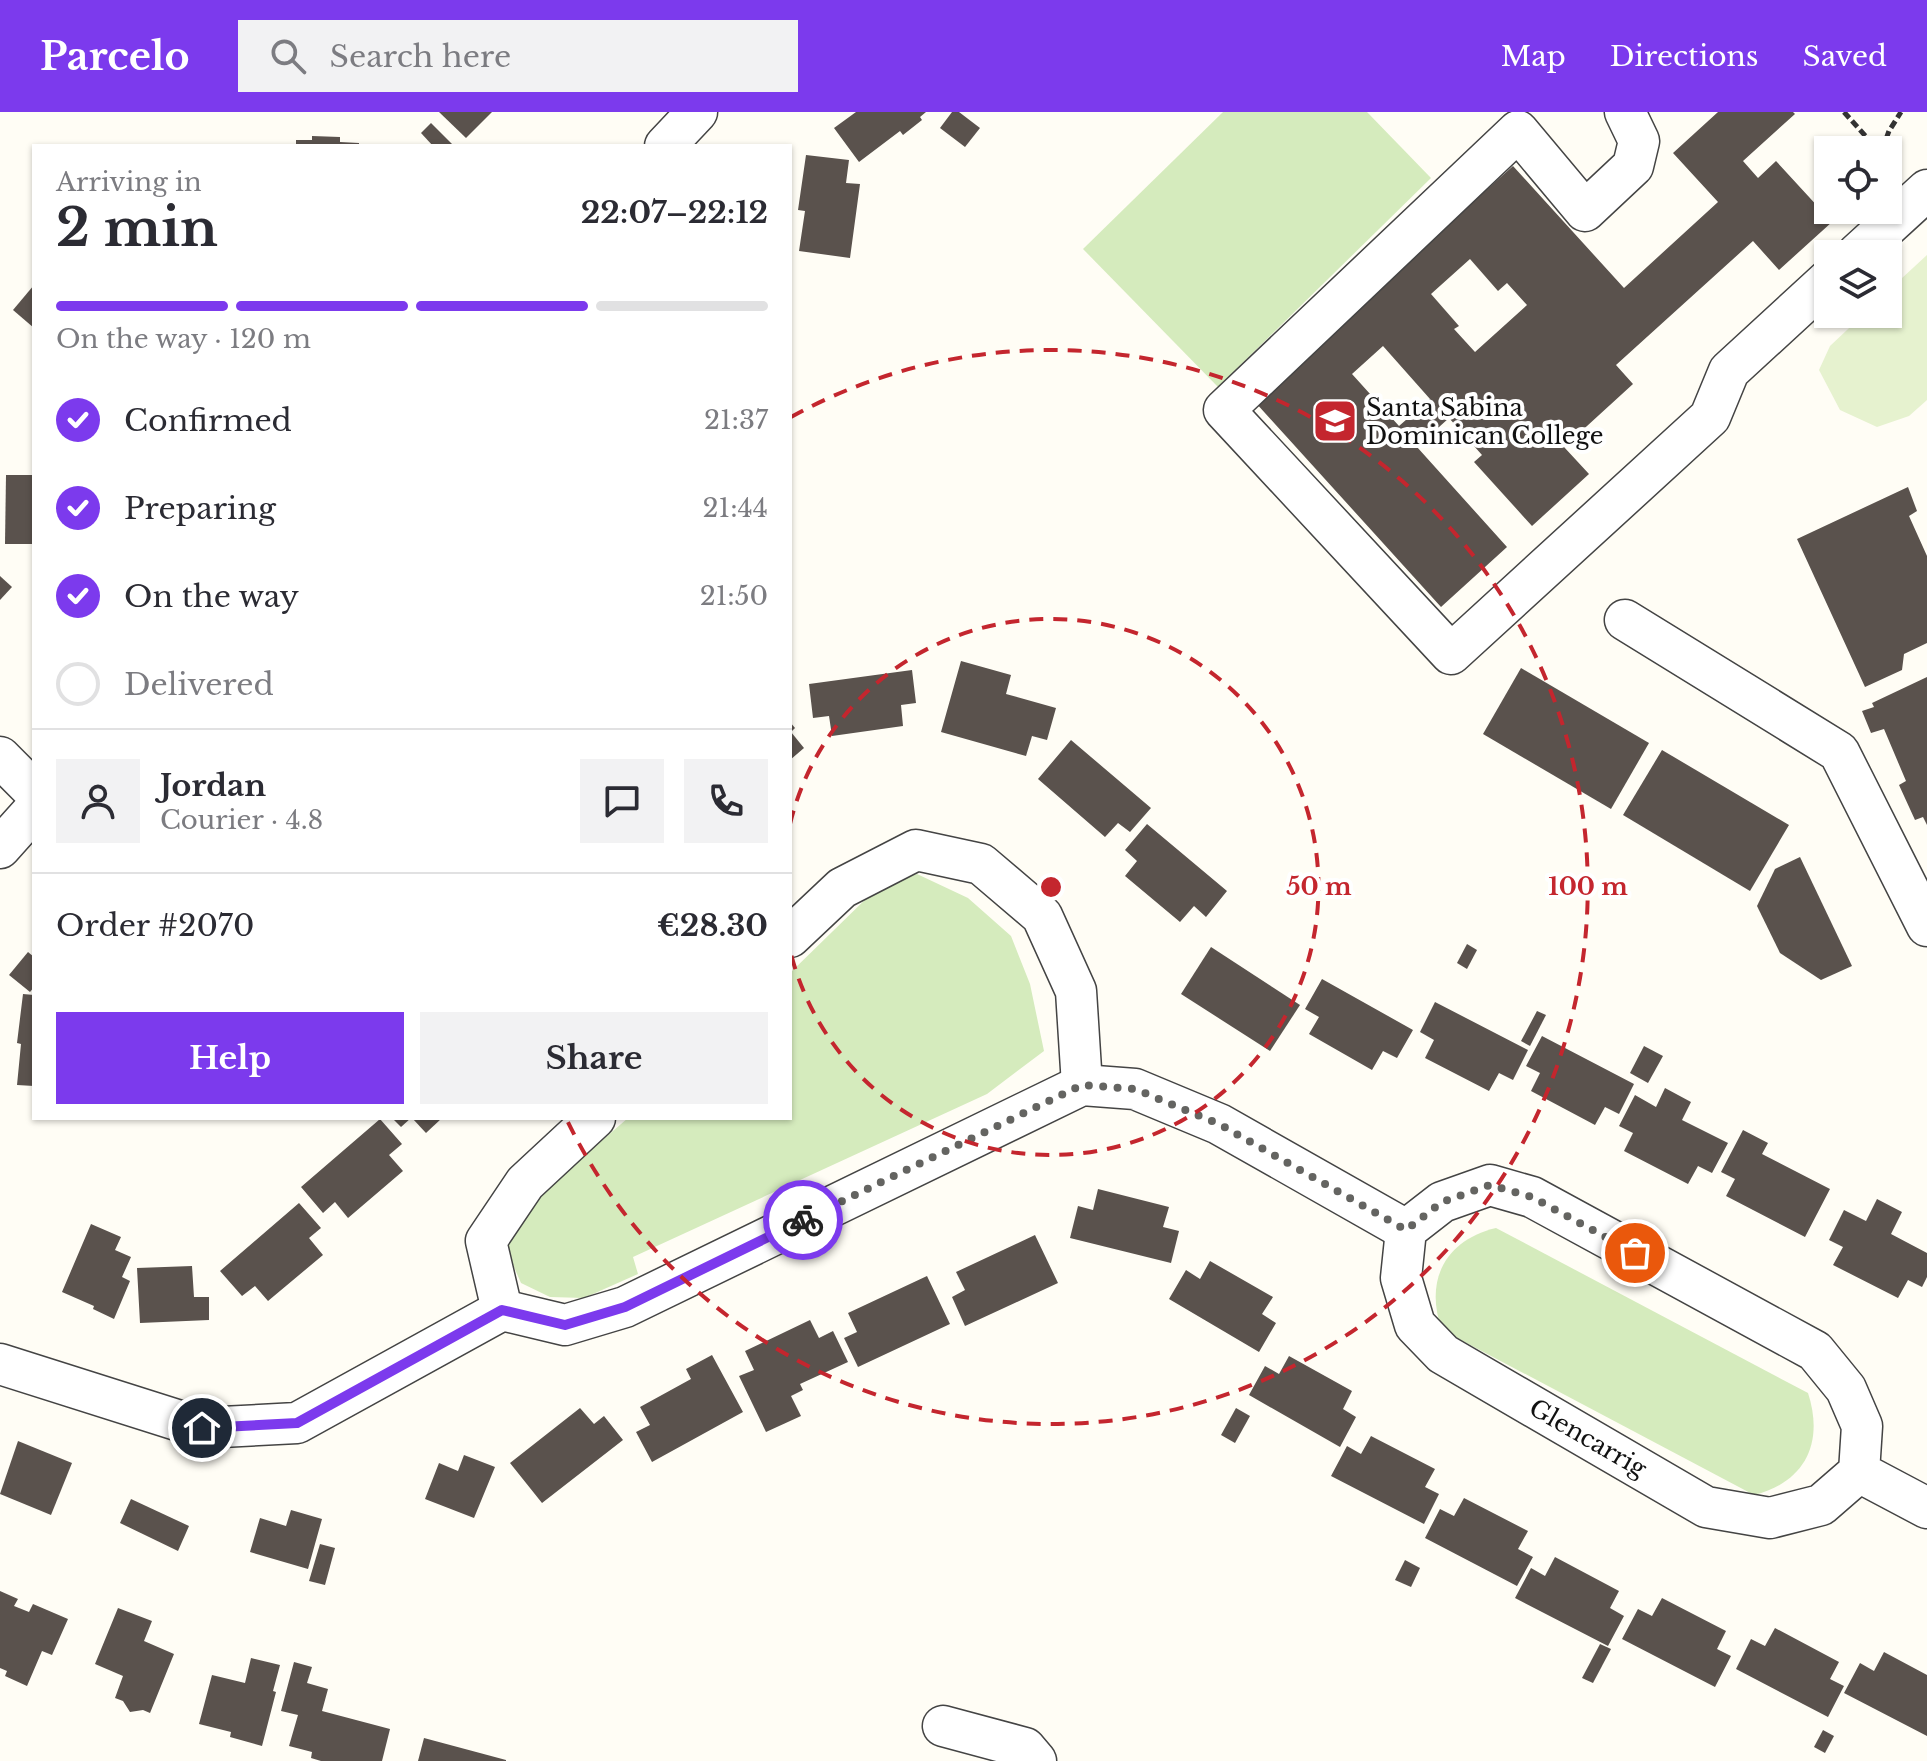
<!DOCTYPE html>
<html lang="en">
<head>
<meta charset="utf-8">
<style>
	:root { --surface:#fff; --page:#f2f2f3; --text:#2b2b33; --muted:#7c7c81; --line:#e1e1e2; --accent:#7c3aed }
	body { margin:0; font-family:"Libre Baskerville",serif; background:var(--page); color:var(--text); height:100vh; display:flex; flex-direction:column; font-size:30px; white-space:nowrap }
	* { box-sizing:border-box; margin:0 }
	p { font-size:26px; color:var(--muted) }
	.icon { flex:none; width:44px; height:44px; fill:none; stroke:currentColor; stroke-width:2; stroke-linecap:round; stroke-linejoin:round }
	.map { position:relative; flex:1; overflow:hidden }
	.details { position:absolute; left:32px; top:32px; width:760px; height:976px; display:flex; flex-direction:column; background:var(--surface); border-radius:0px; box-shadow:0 2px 6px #0004 }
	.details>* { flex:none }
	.tools { position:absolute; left:1814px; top:24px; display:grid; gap:16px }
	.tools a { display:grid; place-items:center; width:88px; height:88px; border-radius:0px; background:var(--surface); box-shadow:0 2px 6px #0004; font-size:40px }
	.pin { position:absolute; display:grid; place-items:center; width:68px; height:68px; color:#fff; margin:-34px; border:4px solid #fff; border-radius:50%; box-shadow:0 2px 8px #0007 }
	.courier { position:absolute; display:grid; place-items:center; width:80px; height:80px; margin:-40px; border:6px solid #7c3aed; border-radius:50%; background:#fff; color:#222; box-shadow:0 2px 10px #0007 }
	.headline em { font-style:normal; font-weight:700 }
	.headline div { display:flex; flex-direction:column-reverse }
	.headline { display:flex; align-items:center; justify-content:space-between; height:136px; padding:0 24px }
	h1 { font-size:52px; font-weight:700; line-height:60px }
	.bar { display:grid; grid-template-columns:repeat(4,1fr); gap:12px 8px; align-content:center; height:96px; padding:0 24px }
	.bar i { height:10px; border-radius:6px; background:var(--line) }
	.bar .selected { background:var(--accent) }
	.bar p { grid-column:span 4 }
	.line { display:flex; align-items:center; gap:20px; padding:0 24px; border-top:2px solid var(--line) }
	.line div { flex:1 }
	.round { display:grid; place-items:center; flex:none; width:84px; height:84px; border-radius:0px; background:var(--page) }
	ol { padding:0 24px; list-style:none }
	li { display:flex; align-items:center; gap:24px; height:88px }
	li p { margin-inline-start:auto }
	li .icon { padding:8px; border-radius:50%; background:var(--accent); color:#fff; stroke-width:4 }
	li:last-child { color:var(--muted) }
	li i { width:44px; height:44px; border:4px solid var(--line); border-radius:50% }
	.button { display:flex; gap:16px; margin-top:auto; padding:16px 24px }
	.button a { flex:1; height:92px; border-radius:0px; background:var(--accent); color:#fff; font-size:32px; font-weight:700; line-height:92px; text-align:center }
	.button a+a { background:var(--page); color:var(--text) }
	header { display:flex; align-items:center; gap:48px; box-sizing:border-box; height:112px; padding:0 40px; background:var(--accent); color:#fff }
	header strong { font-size:38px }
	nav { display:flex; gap:44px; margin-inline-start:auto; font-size:28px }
	.search { width:560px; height:72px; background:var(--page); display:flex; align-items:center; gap:20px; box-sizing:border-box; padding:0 28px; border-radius:0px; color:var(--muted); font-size:30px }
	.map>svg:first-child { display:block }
	.green { fill:#d5ebbd }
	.pitch { fill:#e6f2cf }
	.building { fill:#5a524d; fill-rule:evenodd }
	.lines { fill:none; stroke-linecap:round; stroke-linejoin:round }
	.minor-casing { stroke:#444; stroke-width:43 }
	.path { stroke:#333; stroke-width:5; stroke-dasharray:8 4; stroke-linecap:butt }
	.minor { stroke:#fff; stroke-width:40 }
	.done { stroke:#646461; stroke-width:8; stroke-dasharray:0 14.4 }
	.route { stroke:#7c3aed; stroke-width:10 }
	.ring { fill:none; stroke:#c4262e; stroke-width:4; stroke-dasharray:14 10 }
	.labels { text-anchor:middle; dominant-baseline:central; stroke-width:8; stroke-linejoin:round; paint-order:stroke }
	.poi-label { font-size:24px; fill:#111; stroke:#fff; text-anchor:start }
	.street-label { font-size:24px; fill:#111; stroke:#fff }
	.centre { fill:#c4262e; stroke:#fff; stroke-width:4 }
	.ring-label { font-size:24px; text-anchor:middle; font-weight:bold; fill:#c4262e; stroke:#fff; stroke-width:8; stroke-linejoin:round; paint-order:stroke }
</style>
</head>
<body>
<header>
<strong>Parcelo</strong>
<div class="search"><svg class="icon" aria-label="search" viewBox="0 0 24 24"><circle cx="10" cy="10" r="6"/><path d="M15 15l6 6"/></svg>Search here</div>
<nav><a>Map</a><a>Directions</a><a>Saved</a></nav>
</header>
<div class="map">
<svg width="1927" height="1649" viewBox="0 0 1927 1649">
	<rect width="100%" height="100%" fill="#fffdf5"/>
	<g class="green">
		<polygon points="1223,0 1367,0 1431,66 1218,275 1083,137"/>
		<polygon points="917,762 968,786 1011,824 1030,872 1044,939 987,982 633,1145 638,1162 584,1186 550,1185 521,1171 503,1130 511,1107 628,1006 790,1006 790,861 876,777"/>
		<path d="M 1496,1116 L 1808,1281 C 1824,1330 1806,1370 1754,1383 L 1442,1218 C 1424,1169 1445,1128 1496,1116 Z"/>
	</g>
	<polygon class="pitch" points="1927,143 1927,288 1909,304 1877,315 1840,298 1819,258 1830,234 1864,202 1888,202 1888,179"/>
	<g class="building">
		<polygon points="439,0 492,0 466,26"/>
		<polygon points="856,0 926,0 920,5 922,8 903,23 900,19 859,50 834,16"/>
		<polygon points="952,0 959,0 980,16 965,35 940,16"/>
		<path d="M 1718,0 L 1793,0 L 1795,2 L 1743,49 L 1758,66 L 1776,49 L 1832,110 L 1779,158 L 1753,129 L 1616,253 L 1633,272 L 1564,335 L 1589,362 L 1532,414 L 1474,350 L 1482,343 L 1449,306 L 1417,335 L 1507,435 L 1441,495 L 1246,280 L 1351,199 L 1513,54 L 1624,176 L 1718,90 L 1673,41 ZM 1470,147 L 1498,179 L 1507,171 L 1527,193 L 1475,240 L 1454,217 L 1459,214 L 1431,182 ZM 1383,234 L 1430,287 L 1399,314 L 1352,262 Z"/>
		<polygon points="431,11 454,34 433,34 421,21"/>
		<polygon points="312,24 340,25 340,30 359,31 359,34 296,34 296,28 312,28"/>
		<polygon points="806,43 849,48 846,71 860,72 850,146 799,139 805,99 798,98"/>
		<polygon points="34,173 34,216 13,198"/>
		<polygon points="6,363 34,363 34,432 5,432"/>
		<polygon points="1908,375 1917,399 1909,404 1927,444 1927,531 1904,542 1902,558 1865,575 1797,427"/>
		<polygon points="0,464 12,475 0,488"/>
		<polygon points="961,549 1011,563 1006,582 1056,596 1047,628 1032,624 1026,644 941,620"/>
		<polygon points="1521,556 1649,631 1611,697 1483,622"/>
		<polygon points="912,558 916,591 901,593 903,614 832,624 829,604 813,606 809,572"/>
		<polygon points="1927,565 1927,713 1923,705 1915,708 1899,673 1906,669 1884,617 1871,621 1862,599 1874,595 1872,591"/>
		<polygon points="790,610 795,616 791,620 804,636 790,648"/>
		<polygon points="1071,628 1151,696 1130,720 1118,711 1105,725 1038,667"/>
		<polygon points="1662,638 1789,713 1750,779 1623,703"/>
		<polygon points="1147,712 1227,779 1206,805 1194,794 1180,810 1125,764 1137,749 1125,738"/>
		<polygon points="1800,745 1852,854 1821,868 1780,841 1757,794 1775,757"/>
		<polygon points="1467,832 1477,838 1467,857 1457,851"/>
		<polygon points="1211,835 1300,893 1270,939 1181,882"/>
		<polygon points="28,840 34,845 34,875 30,880 9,863"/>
		<polygon points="1322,867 1413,918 1397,946 1383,939 1372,958 1309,922 1319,905 1305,897"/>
		<polygon points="23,882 34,883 34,974 17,973 21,932 17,931"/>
		<polygon points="1435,890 1528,938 1513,968 1499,961 1489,979 1425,946 1434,928 1420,920"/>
		<polygon points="1537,899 1546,903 1530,934 1521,929"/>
		<polygon points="1542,924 1634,972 1619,1002 1605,995 1595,1013 1531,979 1540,961 1526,954"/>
		<polygon points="1644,934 1663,944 1648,971 1630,961"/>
		<polygon points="1665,976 1691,990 1682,1008 1728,1031 1712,1061 1698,1054 1688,1072 1624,1039 1633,1021 1619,1014 1635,983 1656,995"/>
		<polygon points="392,1006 411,1006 401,1015"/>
		<polygon points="412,1006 442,1006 426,1021"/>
		<polygon points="380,1007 402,1032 389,1043 403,1059 348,1106 335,1090 323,1101 301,1075"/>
		<polygon points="1743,1018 1768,1031 1762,1042 1830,1077 1805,1125 1726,1084 1735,1067 1721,1060"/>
		<polygon points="1098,1077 1169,1095 1163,1115 1179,1119 1171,1151 1070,1126 1078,1094 1093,1098"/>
		<polygon points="1877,1087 1902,1100 1891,1122 1927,1141 1927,1165 1922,1175 1908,1168 1898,1186 1833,1153 1843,1135 1829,1128 1844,1098 1866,1109"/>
		<polygon points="299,1091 321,1116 309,1126 323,1143 268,1189 255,1174 242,1184 220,1159"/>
		<polygon points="91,1112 121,1125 115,1138 131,1145 122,1165 130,1169 114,1207 93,1197 94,1194 62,1180"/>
		<polygon points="1035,1123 1058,1171 965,1214 952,1185 965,1178 956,1160"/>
		<polygon points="1210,1149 1273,1185 1262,1202 1276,1211 1259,1240 1169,1187 1186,1158 1200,1167"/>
		<polygon points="192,1154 194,1185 209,1185 209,1208 140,1211 137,1156"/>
		<polygon points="927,1164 950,1212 858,1255 844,1226 857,1220 848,1201"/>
		<polygon points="810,1208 819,1226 833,1219 848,1250 800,1272 803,1278 791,1284 801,1304 766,1320 739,1264 754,1258 745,1239"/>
		<polygon points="712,1243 743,1300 652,1350 636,1320 650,1313 640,1295 691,1267 686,1257"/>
		<polygon points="1289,1244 1352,1279 1343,1297 1356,1305 1340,1335 1249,1283 1265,1254 1279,1262"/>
		<polygon points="580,1296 594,1312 604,1304 623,1328 542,1391 510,1351"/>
		<polygon points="1236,1296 1250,1304 1235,1331 1221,1323"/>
		<polygon points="1371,1324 1435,1357 1425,1375 1439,1382 1424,1412 1331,1364 1347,1334 1361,1342"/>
		<polygon points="18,1329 72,1351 51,1403 0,1382"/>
		<polygon points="464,1343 495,1355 474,1406 425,1387 439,1351 458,1359"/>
		<polygon points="1464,1386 1528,1419 1518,1437 1533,1445 1517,1474 1425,1426 1440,1397 1454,1404"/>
		<polygon points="131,1387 189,1414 178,1439 120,1411"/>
		<polygon points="291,1398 322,1407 308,1457 250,1440 260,1406 286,1414"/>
		<polygon points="320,1432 335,1436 325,1473 309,1469"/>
		<polygon points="1555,1445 1619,1479 1610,1496 1624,1504 1608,1534 1515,1486 1531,1456 1545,1464"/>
		<polygon points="1405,1448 1420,1456 1411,1475 1395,1468"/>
		<polygon points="0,1479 18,1487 14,1494 29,1500 33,1492 68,1507 52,1543 42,1539 27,1574 5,1564 7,1559 0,1556"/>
		<polygon points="1662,1486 1726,1519 1717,1537 1731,1544 1715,1575 1622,1527 1638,1497 1652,1504"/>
		<polygon points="118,1496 152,1509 144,1529 174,1542 150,1601 143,1598 130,1600 123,1589 115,1586 123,1564 95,1552"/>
		<polygon points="1775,1516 1839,1550 1830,1567 1844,1574 1828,1605 1736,1557 1751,1527 1765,1534"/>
		<polygon points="1600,1532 1611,1537 1593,1571 1582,1566"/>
		<polygon points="1884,1540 1927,1563 1927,1624 1844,1581 1860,1551 1874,1559"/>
		<polygon points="251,1546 280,1553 273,1579 276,1580 262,1634 230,1625 231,1620 199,1612 212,1563 245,1571"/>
		<polygon points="294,1550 312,1555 307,1571 328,1577 322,1599 390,1617 382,1649 321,1649 311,1646 312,1640 289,1634 298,1603 281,1599"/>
		<polygon points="1823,1618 1834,1624 1825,1641 1814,1635"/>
		<polygon points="424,1626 506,1648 506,1649 418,1649"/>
	</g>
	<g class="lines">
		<g class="minor-casing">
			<g id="minor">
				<polyline points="1625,0 1639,29 1633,54 1585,99 1518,19 1224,298 1451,542 1710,305 1729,259 1828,168"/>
				<polyline points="665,34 697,0"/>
				<polyline points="1857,142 1927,78"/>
				<polyline points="1625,508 1839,640 1927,814"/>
				<polyline points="0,645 34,679"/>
				<polyline points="0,736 34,698"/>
				<polyline points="790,825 842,776 916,738 981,752 1042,804 1076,879 1082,973"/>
				<polyline points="502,1198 486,1129 525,1071 595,1006"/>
				<polyline points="0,1252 202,1316 297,1311 502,1198 565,1213 625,1195 1082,973 1135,977 1219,1012 1406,1118"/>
				<polyline points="1859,1360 1862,1314 1846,1277 1815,1239 1532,1085 1490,1073 1442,1090 1406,1118 1401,1166 1415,1213 1443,1242 1706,1395 1770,1406 1821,1393 1859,1360 1927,1396"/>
				<polyline points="943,1614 1025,1636 1036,1649"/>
			</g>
		</g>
		<g class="path">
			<polyline points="1844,0 1878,38"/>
			<polyline points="1882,38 1889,19 1901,0"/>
		</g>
		<use href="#minor" class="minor"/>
	</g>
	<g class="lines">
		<polyline class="done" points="803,1108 1082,973 1135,977 1219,1012 1406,1118 1442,1090 1490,1073 1532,1085 1635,1141"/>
		<polyline class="route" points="202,1316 297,1311 502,1198 565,1213 625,1195 803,1108"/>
	</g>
	<g class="ring">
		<path d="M790 712A268 268 0 1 1 790 838"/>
		<path d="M791 305A537 537 0 1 1 566 1006"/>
	</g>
	<defs>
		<g id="school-square" transform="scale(2.3)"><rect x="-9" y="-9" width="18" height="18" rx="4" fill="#c4262e" stroke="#fff"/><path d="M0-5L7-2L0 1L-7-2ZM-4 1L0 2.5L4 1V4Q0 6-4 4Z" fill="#fff"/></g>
	</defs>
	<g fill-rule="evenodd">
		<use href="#school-square" x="1335" y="309"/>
	</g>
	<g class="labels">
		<g class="poi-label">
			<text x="1366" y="295">Santa Sabina<tspan x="1366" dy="28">Dominican College</tspan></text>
		</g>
		<g class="street-label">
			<text transform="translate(1588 1326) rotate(30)">Glencarrig</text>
		</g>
	</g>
	<circle cx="1051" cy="775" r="12" class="centre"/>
	<g class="ring-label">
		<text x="1319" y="783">50 m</text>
		<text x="1588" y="783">100 m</text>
	</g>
</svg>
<div class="tools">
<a><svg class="icon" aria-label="locate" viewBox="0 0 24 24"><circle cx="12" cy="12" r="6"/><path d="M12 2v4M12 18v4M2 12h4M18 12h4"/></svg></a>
<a><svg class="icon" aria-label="layers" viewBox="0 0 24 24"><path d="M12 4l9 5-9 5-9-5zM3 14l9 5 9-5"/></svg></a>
</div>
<div class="pin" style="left:1635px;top:1141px;background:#ea580c"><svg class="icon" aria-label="bag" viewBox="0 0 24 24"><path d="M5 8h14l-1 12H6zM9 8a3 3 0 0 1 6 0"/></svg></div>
<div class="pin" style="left:202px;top:1316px;background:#1f2937"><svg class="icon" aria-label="home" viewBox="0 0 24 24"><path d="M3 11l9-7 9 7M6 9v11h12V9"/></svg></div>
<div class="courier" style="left:803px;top:1108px"><svg class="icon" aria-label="bike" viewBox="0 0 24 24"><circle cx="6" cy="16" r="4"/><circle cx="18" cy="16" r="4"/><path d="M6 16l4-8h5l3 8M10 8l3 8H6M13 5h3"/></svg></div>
<section class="details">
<div class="headline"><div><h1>2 min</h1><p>Arriving in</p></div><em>22:07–22:12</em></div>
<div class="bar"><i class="selected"></i><i class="selected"></i><i class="selected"></i><i></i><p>On the way · 120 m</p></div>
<ol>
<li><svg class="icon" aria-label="check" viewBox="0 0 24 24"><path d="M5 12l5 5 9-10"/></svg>Confirmed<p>21:37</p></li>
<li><svg class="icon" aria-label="check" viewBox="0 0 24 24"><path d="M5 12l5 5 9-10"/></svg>Preparing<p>21:44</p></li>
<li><svg class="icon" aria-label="check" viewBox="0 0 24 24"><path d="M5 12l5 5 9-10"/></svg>On the way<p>21:50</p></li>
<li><i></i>Delivered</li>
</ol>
<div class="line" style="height:144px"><a class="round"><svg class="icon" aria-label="person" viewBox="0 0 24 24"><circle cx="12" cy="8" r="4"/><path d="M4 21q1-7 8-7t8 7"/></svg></a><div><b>Jordan</b><p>Courier · 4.8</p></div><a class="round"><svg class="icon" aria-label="chat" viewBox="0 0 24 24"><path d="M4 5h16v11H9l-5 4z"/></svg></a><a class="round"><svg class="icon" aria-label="phone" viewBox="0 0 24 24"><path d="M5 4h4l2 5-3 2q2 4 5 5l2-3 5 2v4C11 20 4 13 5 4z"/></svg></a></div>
<div class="line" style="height:104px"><div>Order #2070</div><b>€28.30</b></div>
<div class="button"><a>Help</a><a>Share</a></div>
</section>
</div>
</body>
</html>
